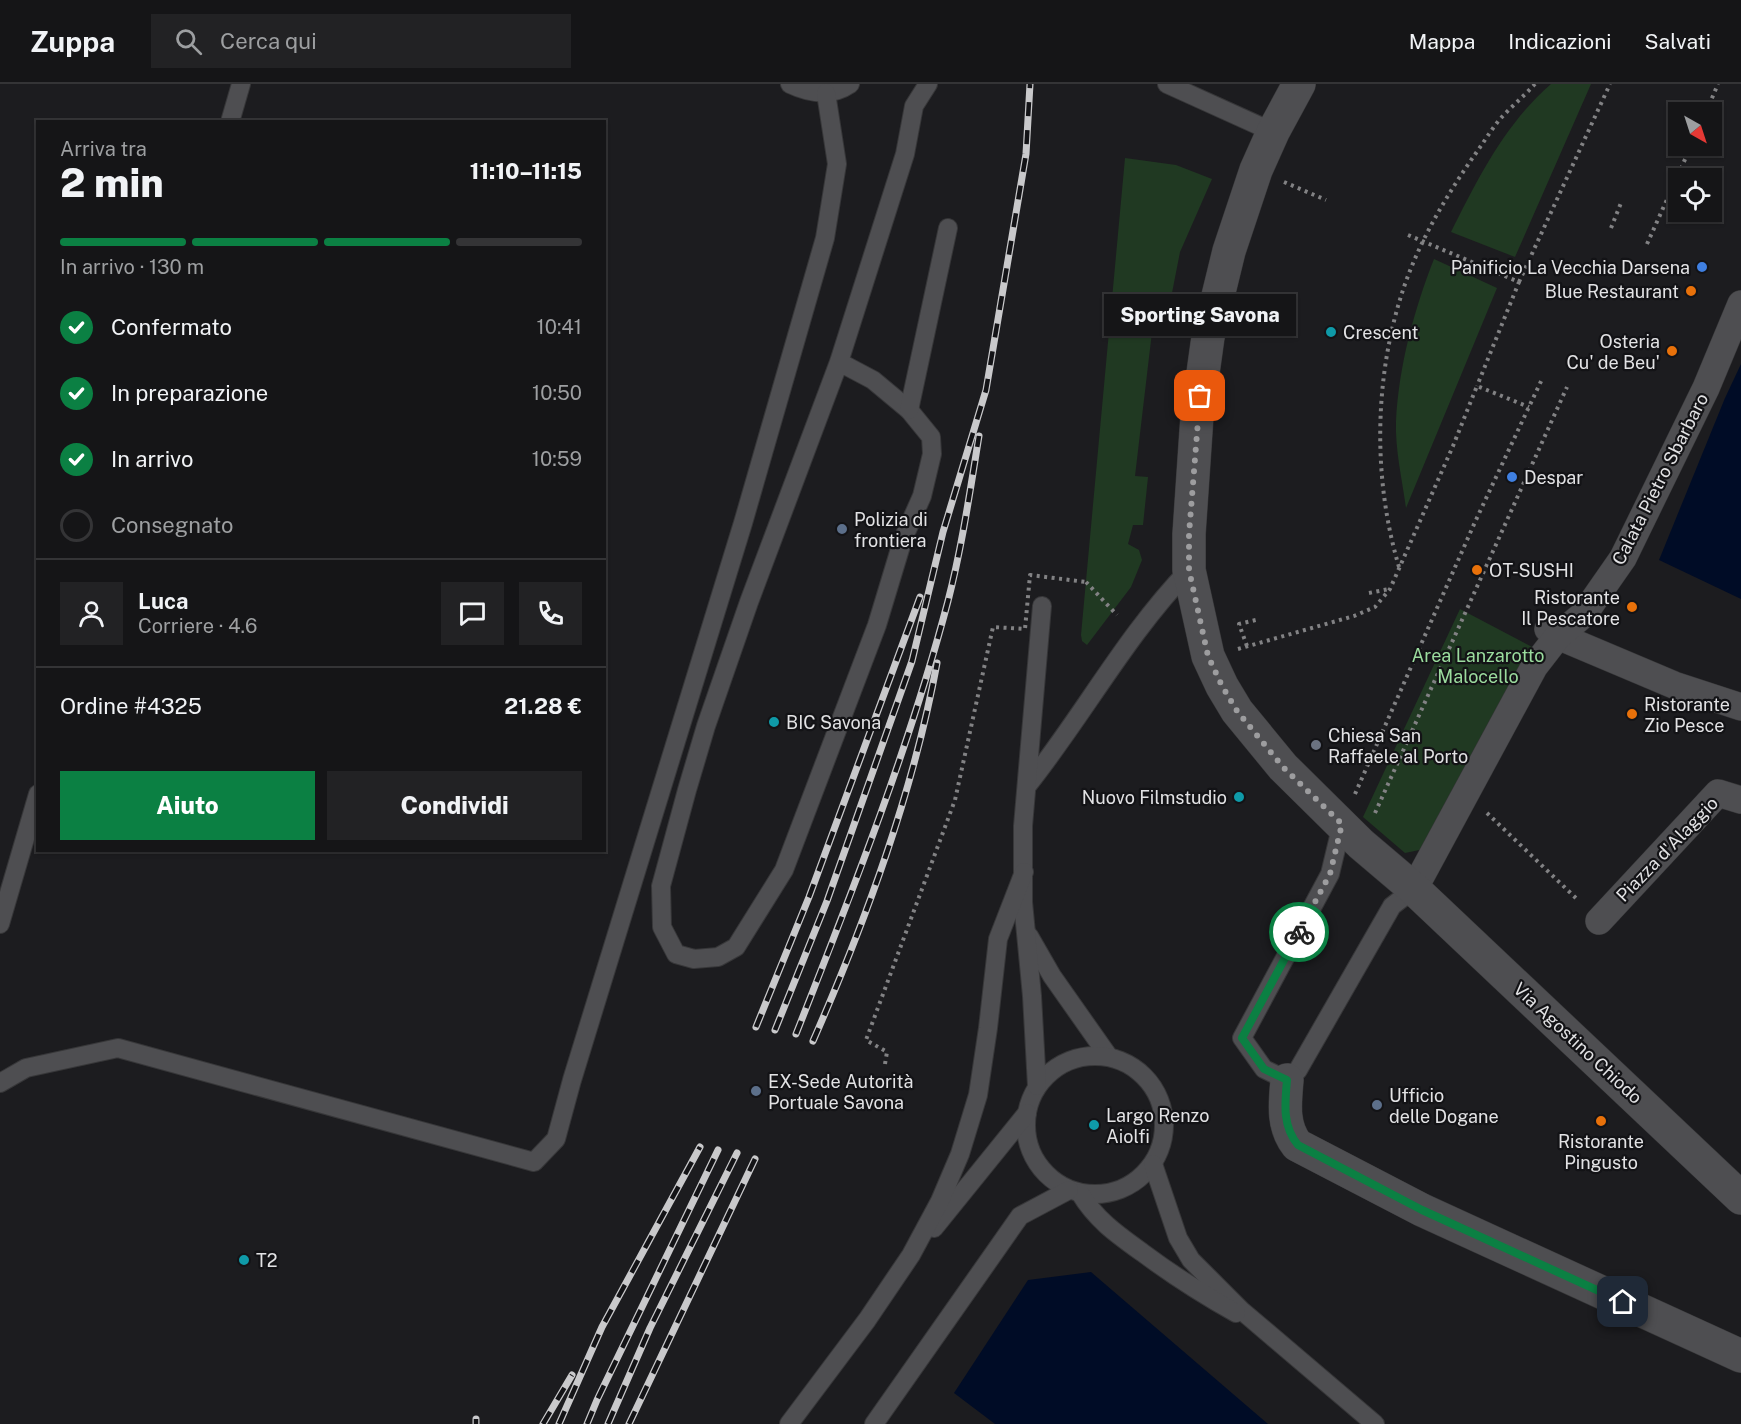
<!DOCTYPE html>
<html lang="it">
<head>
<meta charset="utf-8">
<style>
	:root { --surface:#151517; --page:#222224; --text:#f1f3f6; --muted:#9d9fa1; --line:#343436; --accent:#0b8043 }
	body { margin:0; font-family:"Public Sans",sans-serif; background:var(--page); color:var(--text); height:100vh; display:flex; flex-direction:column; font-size:22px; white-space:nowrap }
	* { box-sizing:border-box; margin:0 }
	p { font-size:20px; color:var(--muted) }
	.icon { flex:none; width:33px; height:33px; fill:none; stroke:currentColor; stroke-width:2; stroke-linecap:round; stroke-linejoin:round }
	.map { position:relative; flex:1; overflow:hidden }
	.side { position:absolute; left:36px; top:36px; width:570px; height:732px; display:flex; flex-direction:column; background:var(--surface); border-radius:0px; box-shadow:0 2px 4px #0004,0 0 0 2px var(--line) }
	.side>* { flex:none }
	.needle { width:39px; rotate:141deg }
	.controls { position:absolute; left:1668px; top:18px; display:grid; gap:12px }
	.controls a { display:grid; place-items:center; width:54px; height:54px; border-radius:0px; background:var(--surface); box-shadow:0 2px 4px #0004,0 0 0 2px var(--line); font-size:30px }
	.pin { position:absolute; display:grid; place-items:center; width:51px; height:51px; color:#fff; margin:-26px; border-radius:12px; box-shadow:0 3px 9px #0006 }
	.courier { position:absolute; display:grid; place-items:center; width:60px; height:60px; margin:-30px; border:4px solid #0b8043; border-radius:50%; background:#fff; color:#222; box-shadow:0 2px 8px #0007 }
	.bubble { position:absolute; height:42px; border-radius:0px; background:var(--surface); box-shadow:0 2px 4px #0004,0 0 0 2px var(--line); font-size:20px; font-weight:800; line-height:42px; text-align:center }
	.overview em { font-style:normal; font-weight:800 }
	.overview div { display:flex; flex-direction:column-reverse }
	.overview { display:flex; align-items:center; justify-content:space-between; height:102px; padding:0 24px }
	h1 { font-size:39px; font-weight:800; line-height:45px }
	.bar { display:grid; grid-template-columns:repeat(4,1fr); gap:9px 6px; align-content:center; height:72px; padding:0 24px }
	.bar i { height:8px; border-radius:4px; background:var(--line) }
	.bar .active { background:var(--accent) }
	.bar p { grid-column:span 4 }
	.line { display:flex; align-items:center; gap:15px; padding:0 24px; border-top:2px solid var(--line) }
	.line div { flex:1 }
	.round { display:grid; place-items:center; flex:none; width:63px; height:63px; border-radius:0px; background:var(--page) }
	ol { padding:0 24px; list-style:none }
	li { display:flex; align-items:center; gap:18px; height:66px }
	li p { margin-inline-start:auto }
	li .icon { padding:6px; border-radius:50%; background:var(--accent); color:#fff; stroke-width:4 }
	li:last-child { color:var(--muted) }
	li i { width:33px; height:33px; border:3px solid var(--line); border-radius:50% }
	.cta { display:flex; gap:12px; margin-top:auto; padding:12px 24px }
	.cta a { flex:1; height:69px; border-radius:0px; background:var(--accent); color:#fff; font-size:24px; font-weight:800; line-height:69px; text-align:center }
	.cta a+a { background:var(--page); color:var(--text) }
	header { display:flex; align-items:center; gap:36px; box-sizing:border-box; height:84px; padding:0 30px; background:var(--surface); border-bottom:2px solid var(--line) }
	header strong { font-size:28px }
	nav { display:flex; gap:33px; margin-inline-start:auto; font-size:21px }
	.search { width:420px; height:54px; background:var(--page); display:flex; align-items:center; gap:15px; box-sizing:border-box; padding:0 21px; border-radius:0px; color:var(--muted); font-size:22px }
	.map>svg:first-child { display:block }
	.green { fill:#203922 }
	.water { fill:#000c26 }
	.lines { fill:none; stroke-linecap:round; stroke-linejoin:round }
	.service-casing { stroke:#373739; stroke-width:20 }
	.pedestrian-casing { stroke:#373739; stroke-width:28 }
	.minor-casing { stroke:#373739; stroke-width:34 }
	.path { stroke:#828284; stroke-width:4; stroke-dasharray:3 4.5; stroke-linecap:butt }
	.service { stroke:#4e4e51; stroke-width:18 }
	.pedestrian { stroke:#4e4e51; stroke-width:27 }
	.minor { stroke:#4e4e51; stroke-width:33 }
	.rail-casing { stroke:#c9c9cb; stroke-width:7 }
	.rail { stroke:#131316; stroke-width:4.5; stroke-dasharray:14; stroke-linecap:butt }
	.path-bridge { stroke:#828284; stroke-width:4; stroke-dasharray:3 4.5; stroke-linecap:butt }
	.done { stroke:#9d9d9f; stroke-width:6; stroke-dasharray:0 10.8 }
	.route { stroke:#0b8043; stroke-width:8 }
	.shop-dot { fill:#3f7fe0; stroke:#131316; stroke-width:2 }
	.food-dot { fill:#e8710a; stroke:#131316; stroke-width:2 }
	.culture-dot { fill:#0f9aa8; stroke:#131316; stroke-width:2 }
	.service-dot { fill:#5c6f8a; stroke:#131316; stroke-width:2 }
	.worship-dot { fill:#6b7280; stroke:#131316; stroke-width:2 }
	.labels { text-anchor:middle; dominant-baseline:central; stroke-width:4.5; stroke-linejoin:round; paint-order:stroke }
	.poi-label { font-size:18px; fill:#e2e2e4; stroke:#131316; text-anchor:start }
	.street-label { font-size:18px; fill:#e2e2e4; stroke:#131316 }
	.park-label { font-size:18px; fill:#9bdc9e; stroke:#131316 }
</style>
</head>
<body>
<header>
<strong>Zuppa</strong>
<div class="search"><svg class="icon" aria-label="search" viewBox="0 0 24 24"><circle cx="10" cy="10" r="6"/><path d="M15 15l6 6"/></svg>Cerca qui</div>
<nav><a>Mappa</a><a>Indicazioni</a><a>Salvati</a></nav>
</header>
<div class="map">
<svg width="1741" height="1340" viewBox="0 0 1741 1340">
	<rect width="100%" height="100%" fill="#1c1c1f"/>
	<g class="green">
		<path d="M 1551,0 L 1591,0 L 1515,173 L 1451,148 C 1478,94 1505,40 1551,0 Z"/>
		<polygon points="1125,74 1176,81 1212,95 1180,168 1171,214 1156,214 1135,392 1148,393 1143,441 1133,441 1128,460 1139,466 1142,476 1131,503 1087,561 1082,557 1081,551"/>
		<path d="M 1434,175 L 1497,204 L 1406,424 C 1402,395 1395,365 1396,337 C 1399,281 1414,226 1434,175 Z"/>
		<polygon points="1460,525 1534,564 1424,765 1405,769 1363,733"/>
	</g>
	<g class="water">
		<polygon points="1741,280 1741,515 1659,476 1725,314"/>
		<polygon points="1091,1188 1268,1340 995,1340 954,1309 1028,1196"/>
	</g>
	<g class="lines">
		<g class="service-casing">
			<g id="service">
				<path d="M 790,0 C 809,9 831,13 850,0"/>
				<polyline points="1167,0 1273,48"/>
				<polyline points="230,38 241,0"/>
				<polyline points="839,278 873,296 909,326 931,353 932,370 922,412 903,455 877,541 784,786 736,863 718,873 694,875 676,870 662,843 661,802 687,706 706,642 749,518 839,278 905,70 914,22 928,0"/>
				<polyline points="909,326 948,144"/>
				<path d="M 1027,702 C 1083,632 1126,551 1189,486"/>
				<polyline points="1342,740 1330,790 1242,954 1264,985 1287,996 1298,986 1392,822 1414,805"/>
				<polyline points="0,840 38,710"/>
				<polyline points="1029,852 1052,892 1109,973"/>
				<circle cx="1095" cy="1041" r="69"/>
				<polyline points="0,999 26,984 118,964 534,1078 556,1055 572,996 743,439 825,154 837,80 826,9"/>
				<polyline points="1037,1002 1032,912 1023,818 1023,742 1042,522"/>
				<polyline points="1153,1080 1178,1154 1191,1176 1241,1226 1375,1340"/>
				<path d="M 1080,1109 C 1096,1136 1118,1151 1143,1169 C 1174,1192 1202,1210 1236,1229"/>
				<polyline points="934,1144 1027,1029"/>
				<polyline points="789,1340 867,1236 911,1171 940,1117 960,1070 978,1011 988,944 998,855 1024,788"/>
				<polyline points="874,1340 1020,1132 1069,1106"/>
			</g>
		</g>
		<g class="pedestrian-casing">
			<g id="pedestrian">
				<polyline points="1548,545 1558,552 1674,601 1741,623"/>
				<polyline points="1414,805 1534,583 1558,552 1584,530 1623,474 1706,304 1741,220"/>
				<polyline points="1599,837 1718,709 1741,716"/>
			</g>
		</g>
		<g class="minor-casing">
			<g id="minor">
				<polyline points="1299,0 1273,48 1256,86 1229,167 1208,253 1197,332 1189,450 1189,486 1208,572 1222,602 1237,627 1283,683 1361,760 1414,805 1741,1114"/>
				<path d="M 1287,996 C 1285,1019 1282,1042 1297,1061 L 1422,1126 L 1741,1272"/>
			</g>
		</g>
		<g class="path">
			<polyline points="1706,28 1718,0"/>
			<polyline points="1284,98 1326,116"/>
			<polyline points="1611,144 1621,119"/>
			<polyline points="1408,151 1519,198 1477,302"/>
			<polyline points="1647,160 1691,62"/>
			<polyline points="1519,198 1610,0"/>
			<path d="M 1399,483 C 1373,396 1374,296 1402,209 C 1418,159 1446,112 1476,69 C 1484,58 1491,46 1500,35 C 1511,23 1524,12 1535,0"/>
			<polyline points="1086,498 1117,531"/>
			<polyline points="1369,509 1389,505"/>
			<polyline points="1247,562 1239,540 1260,535"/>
			<polyline points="1238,565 1354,532 1375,523 1390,505 1453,362 1477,302 1529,323"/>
			<polyline points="1355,710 1475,438 1543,293"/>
			<polyline points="1375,729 1567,303"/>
			<polyline points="1487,729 1579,817"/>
		</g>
		<use href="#service" class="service"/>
		<use href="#pedestrian" class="pedestrian"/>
		<use href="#minor" class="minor"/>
		<g class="rail-casing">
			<g id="rail">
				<polyline points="756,943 809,813 920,513"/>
				<polyline points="775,946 827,817 912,577 943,448 986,306 1026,70 1030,0"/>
				<path d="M 796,950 C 852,808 909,665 948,517 C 962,463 970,407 979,352"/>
				<path d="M 813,957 C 866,836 913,709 937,579"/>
				<polyline points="476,1340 476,1335"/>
				<polyline points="543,1340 572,1291"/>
				<polyline points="559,1340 602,1243 700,1063"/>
				<polyline points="587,1340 597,1316 718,1066"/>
				<polyline points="608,1340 650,1244 737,1069"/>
				<polyline points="629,1340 755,1075"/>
			</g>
		</g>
		<use href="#rail" class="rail"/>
		<polyline class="path-bridge" points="885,980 887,968 866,956 955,716 993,543 1025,545 1030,491 1086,498"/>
	</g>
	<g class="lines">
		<polyline class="done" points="1200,312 1189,450 1189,486 1208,572 1222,602 1237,627 1283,683 1342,740 1330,790 1299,848"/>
		<path class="route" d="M 1299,848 L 1242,954 L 1264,985 L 1287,996 C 1285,1019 1282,1042 1298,1061 L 1422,1126 L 1623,1218"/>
	</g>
	<g class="shop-dot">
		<circle cx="1702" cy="183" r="6"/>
		<circle cx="1512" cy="393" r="6"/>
	</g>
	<g class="food-dot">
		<circle cx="1691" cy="207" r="6"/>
		<circle cx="1672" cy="267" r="6"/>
		<circle cx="1477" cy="486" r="6"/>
		<circle cx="1632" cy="523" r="6"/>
		<circle cx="1632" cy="630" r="6"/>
		<circle cx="1601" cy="1037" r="6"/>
	</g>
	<g class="culture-dot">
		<circle cx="1331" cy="248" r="6"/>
		<circle cx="774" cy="638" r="6"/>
		<circle cx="1239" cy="713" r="6"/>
		<circle cx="1094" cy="1041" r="6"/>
		<circle cx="244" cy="1176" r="6"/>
	</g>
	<g class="service-dot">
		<circle cx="842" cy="445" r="6"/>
		<circle cx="756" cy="1007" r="6"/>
		<circle cx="1377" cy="1021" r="6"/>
	</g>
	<circle class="worship-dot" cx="1316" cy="661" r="6"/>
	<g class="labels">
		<g class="poi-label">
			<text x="1690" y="183" text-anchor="end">Panificio La Vecchia Darsena</text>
			<text x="1679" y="207" text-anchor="end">Blue Restaurant</text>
			<text x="1343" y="248">Crescent</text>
			<text x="1660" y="257" text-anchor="end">Osteria<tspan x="1660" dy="21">Cu' de Beu'</tspan></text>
			<text x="1524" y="393">Despar</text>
			<text x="854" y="435">Polizia di<tspan x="854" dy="21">frontiera</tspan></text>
			<text x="1489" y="486">OT-SUSHI</text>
			<text x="1620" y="513" text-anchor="end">Ristorante<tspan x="1620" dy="21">Il Pescatore</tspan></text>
			<text x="1644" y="620">Ristorante<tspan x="1644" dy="21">Zio Pesce</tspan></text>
			<text x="786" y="638">BIC Savona</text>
			<text x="1328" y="651">Chiesa San<tspan x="1328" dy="21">Raffaele al Porto</tspan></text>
			<text x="1227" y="713" text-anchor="end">Nuovo Filmstudio</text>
			<text x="768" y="997">EX-Sede Autorità<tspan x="768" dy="21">Portuale Savona</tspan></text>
			<text x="1389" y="1011">Ufficio<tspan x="1389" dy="21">delle Dogane</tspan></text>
			<text x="1106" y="1031">Largo Renzo<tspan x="1106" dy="21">Aiolfi</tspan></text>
			<text x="1601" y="1057" text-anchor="middle">Ristorante<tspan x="1601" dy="21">Pingusto</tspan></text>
			<text x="256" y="1176">T2</text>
		</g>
		<g class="street-label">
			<text transform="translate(1660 395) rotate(-63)">Calata Pietro Sbarbaro</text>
			<text transform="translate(1667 765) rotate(-46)">Piazza d'Alaggio</text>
			<text transform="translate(1578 959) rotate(43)">Via Agostino Chiodo</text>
		</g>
		<g class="park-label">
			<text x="1478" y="571">Area Lanzarotto<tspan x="1478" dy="21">Malocello</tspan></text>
		</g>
	</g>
</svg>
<div class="controls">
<a><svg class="needle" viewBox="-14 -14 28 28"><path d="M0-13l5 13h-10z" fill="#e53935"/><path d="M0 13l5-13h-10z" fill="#9d9fa1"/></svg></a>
<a><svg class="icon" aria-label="locate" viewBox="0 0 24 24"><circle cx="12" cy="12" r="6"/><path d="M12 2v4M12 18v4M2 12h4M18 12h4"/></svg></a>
</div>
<div class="pin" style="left:1200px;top:312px;background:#ea580c"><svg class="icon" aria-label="bag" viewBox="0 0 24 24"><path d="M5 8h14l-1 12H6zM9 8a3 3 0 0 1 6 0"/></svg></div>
<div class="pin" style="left:1623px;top:1218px;background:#1f2937"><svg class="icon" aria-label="home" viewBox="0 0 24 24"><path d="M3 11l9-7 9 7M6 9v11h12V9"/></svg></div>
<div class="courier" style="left:1299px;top:848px"><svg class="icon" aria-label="bike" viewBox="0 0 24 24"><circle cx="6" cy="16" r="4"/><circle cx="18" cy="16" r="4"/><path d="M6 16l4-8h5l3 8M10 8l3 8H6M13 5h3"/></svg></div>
<div class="bubble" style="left:1104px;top:210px;width:192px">Sporting Savona</div>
<section class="side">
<div class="overview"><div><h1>2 min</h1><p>Arriva tra</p></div><em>11:10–11:15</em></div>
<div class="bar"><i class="active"></i><i class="active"></i><i class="active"></i><i></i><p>In arrivo · 130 m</p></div>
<ol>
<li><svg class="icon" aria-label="check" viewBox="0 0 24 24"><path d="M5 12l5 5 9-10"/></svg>Confermato<p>10:41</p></li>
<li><svg class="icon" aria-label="check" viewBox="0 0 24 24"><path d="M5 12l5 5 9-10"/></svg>In preparazione<p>10:50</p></li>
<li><svg class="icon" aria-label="check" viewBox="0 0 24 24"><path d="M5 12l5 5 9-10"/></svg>In arrivo<p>10:59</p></li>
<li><i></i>Consegnato</li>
</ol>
<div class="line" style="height:108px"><a class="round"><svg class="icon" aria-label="person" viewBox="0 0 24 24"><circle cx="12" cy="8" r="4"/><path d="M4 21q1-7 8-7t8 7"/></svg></a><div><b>Luca</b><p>Corriere · 4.6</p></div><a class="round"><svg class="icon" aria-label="chat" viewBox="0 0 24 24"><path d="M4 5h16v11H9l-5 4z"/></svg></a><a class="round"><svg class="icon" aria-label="phone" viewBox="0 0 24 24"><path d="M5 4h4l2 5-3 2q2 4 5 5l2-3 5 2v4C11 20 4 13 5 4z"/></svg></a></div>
<div class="line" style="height:78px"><div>Ordine #4325</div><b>21.28 €</b></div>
<div class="cta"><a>Aiuto</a><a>Condividi</a></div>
</section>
</div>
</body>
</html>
